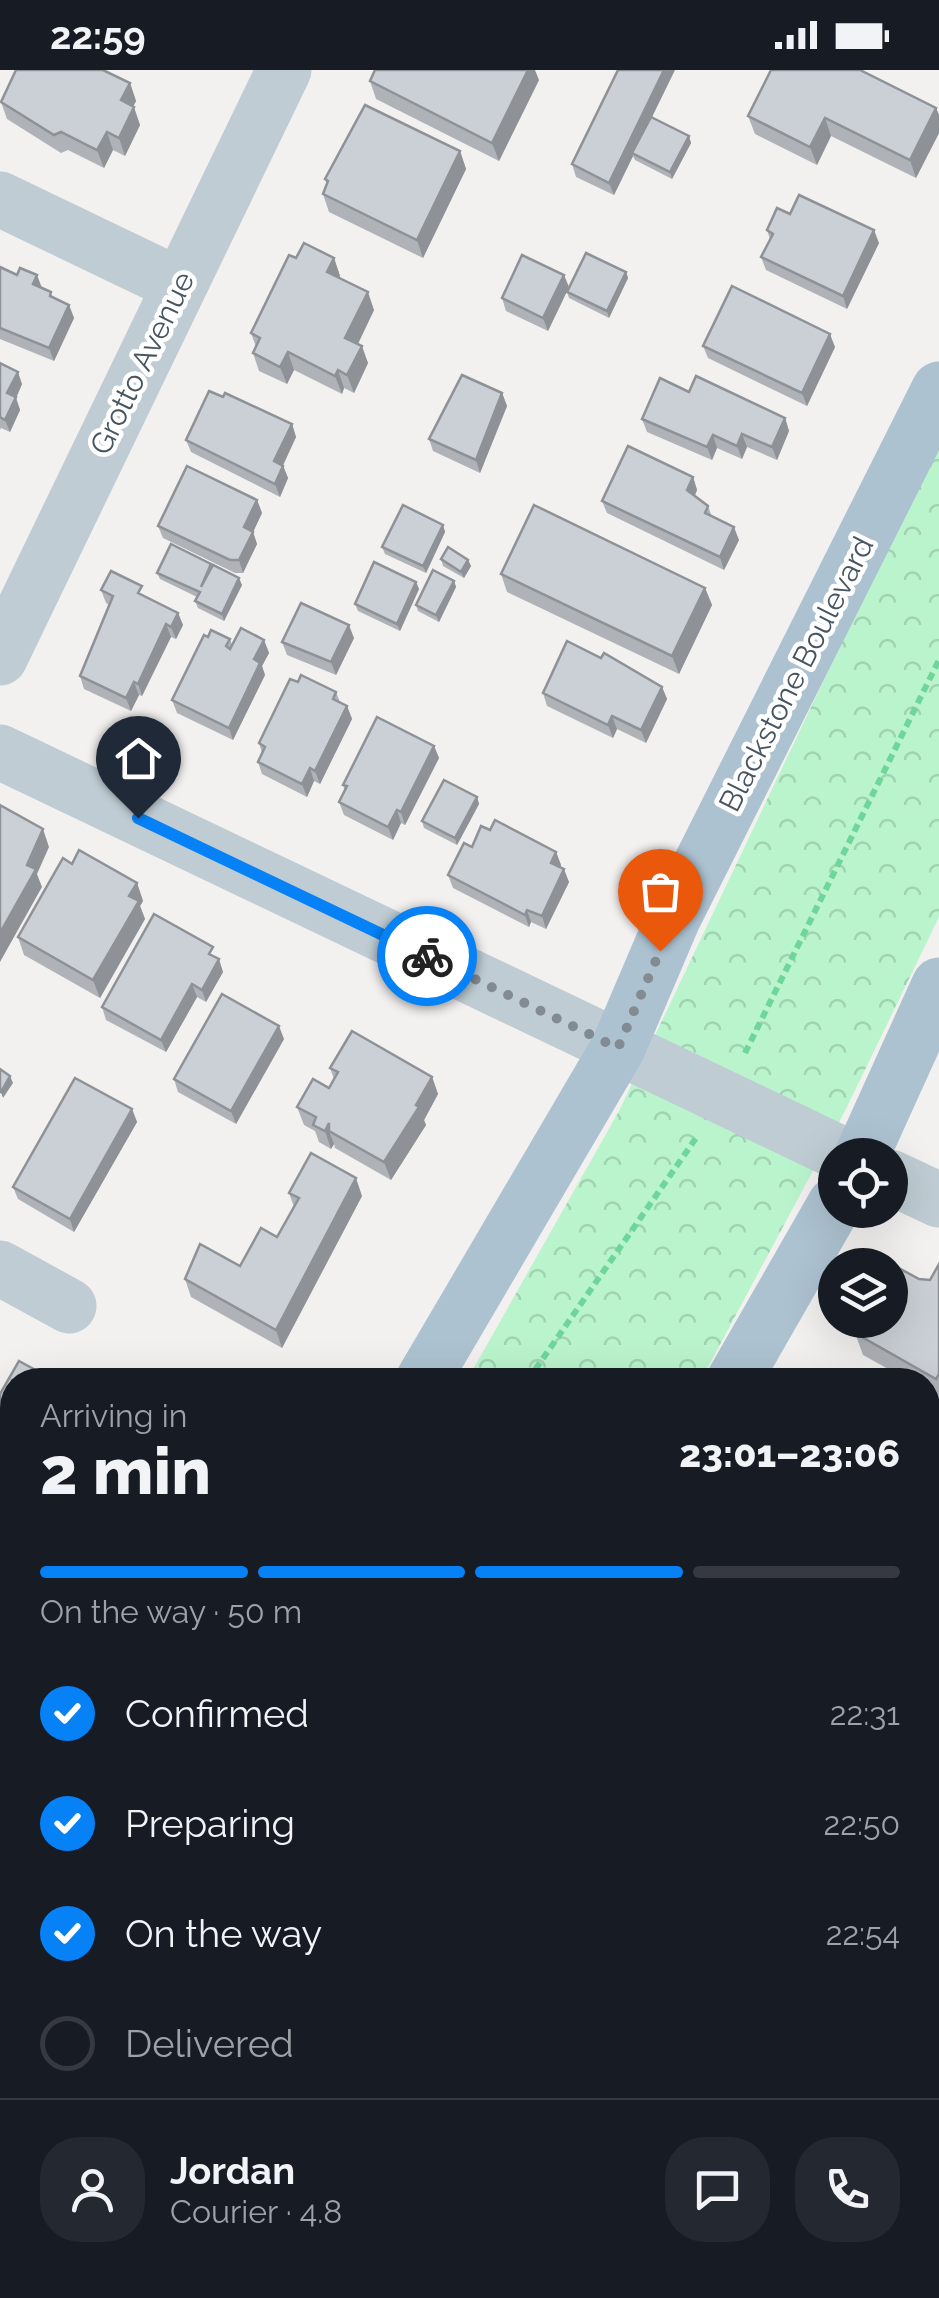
<!DOCTYPE html>
<html lang="en">
<head>
<meta charset="utf-8">
<style>
	:root { --surface:#171b24; --page:#242831; --text:#f1f3f6; --muted:#9ea1a6; --line:#363941; --accent:#0682f6 }
	body { margin:0; font-family:Raleway,sans-serif; background:var(--page); color:var(--text); height:100vh; display:flex; flex-direction:column; font-size:38px; white-space:nowrap }
	* { box-sizing:border-box; margin:0 }
	p { font-size:32px; color:var(--muted) }
	.icon { flex:none; width:55px; height:55px; fill:none; stroke:currentColor; stroke-width:2; stroke-linecap:round; stroke-linejoin:round }
	.map { position:relative; flex:1; overflow:hidden }
	.details { position:absolute; left:0px; top:1298px; width:940px; height:932px; display:flex; flex-direction:column; background:var(--surface); border-radius:40px 40px 0 0; box-shadow:0 10px 40px #0002 }
	.details>* { flex:none }
	.controls { position:absolute; left:818px; top:1068px; display:grid; gap:20px }
	.controls a { display:grid; place-items:center; width:90px; height:90px; border-radius:50%; background:var(--surface); box-shadow:0 10px 40px #0002; font-size:50px }
	.pin { position:absolute; display:grid; place-items:center; width:85px; height:85px; color:#fff; margin:-102px -42px; border-radius:50% 50% 50% 0; rotate:-45deg; box-shadow:0 0 10px #0007 }
	.pin .icon { rotate:45deg }
	.courier { position:absolute; display:grid; place-items:center; width:100px; height:100px; margin:-50px; border:8px solid #0682f6; border-radius:50%; background:#fff; color:#222; box-shadow:0 2px 12px #0007 }
	.overview em { font-style:normal; font-weight:800 }
	.overview div { display:flex; flex-direction:column-reverse }
	.overview { display:flex; align-items:center; justify-content:space-between; height:170px; padding:0 40px }
	h1 { font-size:65px; font-weight:800; line-height:75px }
	.bar { display:grid; grid-template-columns:repeat(4,1fr); gap:15px 10px; align-content:center; height:120px; padding:0 40px }
	.bar i { height:12px; border-radius:8px; background:var(--line) }
	.bar .current { background:var(--accent) }
	.bar p { grid-column:span 4 }
	.line { display:flex; align-items:center; gap:25px; padding:0 40px; border-top:2px solid var(--line) }
	.line div { flex:1 }
	.round { display:grid; place-items:center; flex:none; width:105px; height:105px; border-radius:40px; background:var(--page) }
	ol { padding:0 40px; list-style:none }
	li { display:flex; align-items:center; gap:30px; height:110px }
	li p { margin-inline-start:auto }
	li .icon { padding:10px; border-radius:50%; background:var(--accent); color:#fff; stroke-width:4 }
	li:last-child { color:var(--muted) }
	li i { width:55px; height:55px; border:5px solid var(--line); border-radius:50% }
	.status { display:flex; justify-content:space-between; align-items:center; height:70px; padding:0 50px; background:var(--surface); direction:ltr }
	.status svg { height:28px; fill:currentColor }
	.map>svg:first-child { display:block }
	.forest { fill:url(#forest-crowns) }
	.lines { fill:none; stroke-linecap:round; stroke-linejoin:round }
	.path { stroke:#6fd69b; stroke-width:6; stroke-dasharray:8 5; stroke-linecap:butt }
	.minor { stroke:#bfccd3; stroke-width:55 }
	.major { stroke:#adc2d1; stroke-width:55 }
	.wall { fill:#afb3b8 }
	.shaded-wall { fill:#8e9296 }
	.building { fill:#cbd0d6; stroke:#8e9296; stroke-width:2.5 }
	.done { stroke:#838b92; stroke-width:10; stroke-dasharray:0 18 }
	.route { stroke:#0682f6; stroke-width:12 }
	.labels { text-anchor:middle; dominant-baseline:central; stroke-width:9; stroke-linejoin:round; paint-order:stroke }
	.street-label { font-size:30px; fill:#465560; stroke:#fff }
</style>
</head>
<body>
<div class="status"><b>22:59</b><svg viewBox="0 0 49 12"><path d="M0 12V9h3v3zM5 12V6h3v6zM10 12V3h3v9zM15 12V0h3v12zM26 1h20v11H26zM47 4h2v5h-2z"/></svg></div>
<div class="map">
<svg width="939" height="2228" viewBox="0 0 939 2228">
	<defs>
		<pattern id="forest-crowns" width="20" height="18" patternUnits="userSpaceOnUse" patternTransform="scale(2.5)"><rect width="20" height="18" fill="#baf4cc"/><path d="M2 6a3 3 0 1 1 6 0M12 15a3 3 0 1 1 6 0" fill="none" stroke="#a1d3b2"/></pattern>
	</defs>
	<rect width="100%" height="100%" fill="#f3f0f0"/>
	<g class="forest">
		<polygon points="939,368 939,847 846,1039 701,1310 467,1310 619,1041"/>
		<polygon points="12,2108 12,2218 180,2218 174,2228 0,2228 0,2129"/>
	</g>
	<g class="lines">
		<g class="path">
			<polyline points="745,983 939,590"/>
			<polyline points="528,1310 696,1068"/>
			<polyline points="54,2228 59,2218"/>
		</g>
		<g class="minor">
			<polyline points="0,129 179,215"/>
			<polyline points="0,588 284,0"/>
			<polyline points="0,682 844,1085"/>
			<polyline points="890,1107 939,1130"/>
			<polyline points="0,1198 69,1236"/>
			<polyline points="0,1653 12,1660"/>
			<polyline points="928,2015 939,1995"/>
			<polyline points="0,2122 12,2129"/>
			<polyline points="163,2218 182,2228"/>
			<polyline points="807,2228 813,2218"/>
		</g>
		<g class="major">
			<polyline points="862,1085 939,915"/>
			<polyline points="423,1310 618,978 673,849 939,319"/>
			<polyline points="734,1310 835,1134"/>
			<polyline points="0,2050 12,2028"/>
			<polyline points="202,2228 209,2218"/>
		</g>
	</g>
	<g class="wall">
		<polygon points="864,0 863,1 936,38 939,45 939,63 916,108 831,66 817,95 755,64 748,46"/>
		<polygon points="539,10 499,91 376,29 370,11"/>
		<polygon points="130,13 136,31 133,37 140,55 125,86 113,80 104,98 68,80 61,83 7,49 1,32"/>
		<polygon points="652,47 689,66 691,73 672,109 635,90 633,86 614,125 576,107 572,94"/>
		<polygon points="460,81 466,99 423,188 329,142 323,124 327,115 325,109"/>
		<polygon points="790,144 879,173 847,239 766,200 761,187 770,169 767,160"/>
		<polygon points="296,188 334,188 340,206 339,208 374,240 358,274 368,293 354,323 344,318 342,324 294,300 287,314 259,301 253,283 256,277 251,263"/>
		<polygon points="0,197 42,218 53,227 69,235 74,248 54,291 0,269"/>
		<polygon points="626,202 628,208 609,248 569,228 567,222"/>
		<polygon points="569,217 548,261 506,241 502,228"/>
		<polygon points="703,276 835,277 807,336 708,288"/>
		<polygon points="0,293 22,314 16,328 20,340 10,362 1,358 0,360"/>
		<polygon points="689,322 785,348 789,361 777,390 747,377 742,389 717,378 712,390 647,362 642,349"/>
		<polygon points="502,323 507,336 480,403 433,381 429,369"/>
		<polygon points="292,354 296,367 283,395 288,408 280,427 191,382 186,370"/>
		<polygon points="693,407 697,420 695,426 708,436 712,447 739,470 724,500 607,443 602,431"/>
		<polygon points="257,430 262,443 253,462 257,474 243,503 235,503 163,468 158,456"/>
		<polygon points="443,455 445,462 426,503 385,484 382,477"/>
		<polygon points="441,489 468,490 471,496 464,508 443,496"/>
		<polygon points="212,497 242,515 224,551 198,538 195,531 197,527 160,509 157,503"/>
		<polygon points="501,504 705,518 712,535 679,604 507,522"/>
		<polygon points="454,511 456,517 439,552 418,541 416,535"/>
		<polygon points="416,512 419,519 400,561 358,541 355,534"/>
		<polygon points="101,520 146,527 178,543 183,555 176,569 171,567 142,626 139,625 131,641 84,619 80,606 109,535 106,533"/>
		<polygon points="208,567 230,569 232,575 264,570 269,583 262,596 265,605 233,670 177,643 172,630"/>
		<polygon points="354,568 336,605 287,585 282,572"/>
		<polygon points="298,612 336,622 340,632 347,636 352,649 320,714 314,711 307,727 262,704 258,692 262,683 259,673"/>
		<polygon points="662,617 667,629 646,673 617,659 613,668 547,636 543,623"/>
		<polygon points="434,676 439,688 405,755 401,753 393,770 344,745 339,732 345,721 343,715"/>
		<polygon points="477,727 479,734 457,775 424,758 422,751"/>
		<polygon points="490,760 556,782 561,795 560,797 569,812 546,859 531,852 529,857 453,818 448,805 472,777"/>
		<polygon points="72,794 137,813 143,831 140,836 145,849 100,928 24,885 18,867"/>
		<polygon points="217,888 223,902 206,932 197,927 166,982 106,950 102,937"/>
		<polygon points="284,969 236,1054 178,1022 174,1009"/>
		<polygon points="330,998 432,1007 438,1024 424,1050 426,1055 391,1110 335,1078 334,1074 331,1079 319,1072 315,1061 304,1055 297,1037 329,1018 334,1009"/>
		<polygon points="132,1039 137,1052 74,1162 18,1129 13,1117"/>
		<polygon points="289,1123 362,1126 282,1278 191,1227 185,1209 240,1196 277,1167 294,1137"/>
		<polygon points="939,1194 939,1328 928,1321 928,1310 908,1310 863,1285 855,1263 919,1209 930,1210"/>
		<polygon points="12,1310 12,1384 0,1377 0,1324"/>
		<polygon points="928,1417 939,1424 939,1498 936,1504 928,1499"/>
		<polygon points="939,1681 939,1801 935,1808 928,1804 928,1701"/>
		<polygon points="334,2218 472,2218 469,2222 479,2228 338,2228"/>
	</g>
	<g class="shaded-wall">
		<polygon points="528,0 535,0 539,10 499,91 492,73"/>
		<polygon points="664,0 675,0 634,84 632,83 633,86 614,125 609,113"/>
		<polygon points="130,13 136,31 127,48 121,30"/>
		<polygon points="134,37 140,55 125,86 119,68"/>
		<polygon points="936,38 939,45 939,63 916,108 910,90"/>
		<polygon points="825,48 831,66 817,95 810,77"/>
		<polygon points="107,62 113,80 104,98 97,80"/>
		<polygon points="689,66 691,73 672,109 670,102"/>
		<polygon points="460,81 466,99 423,188 417,170"/>
		<polygon points="874,160 879,173 847,239 843,226"/>
		<polygon points="334,188 340,206 333,220 327,202"/>
		<polygon points="626,202 628,208 609,248 607,241"/>
		<polygon points="37,205 42,218 33,214"/>
		<polygon points="564,205 569,217 548,261 543,248"/>
		<polygon points="368,222 374,240 352,286 345,268"/>
		<polygon points="69,235 74,248 54,291 49,278"/>
		<polygon points="830,264 835,277 807,336 802,323"/>
		<polygon points="362,276 368,293 354,323 347,305"/>
		<polygon points="288,282 294,300 287,314 280,297"/>
		<polygon points="338,300 344,318 342,324 335,306"/>
		<polygon points="18,302 22,314 16,328 20,340 10,362 5,350 7,323"/>
		<polygon points="502,323 507,336 480,403 476,390"/>
		<polygon points="785,348 789,361 777,390 772,377"/>
		<polygon points="292,354 296,367 279,404 274,391"/>
		<polygon points="742,364 747,377 742,389 737,376"/>
		<polygon points="713,365 717,378 712,390 707,377"/>
		<polygon points="283,396 288,408 280,427 275,414"/>
		<polygon points="693,407 697,420 691,433 687,420"/>
		<polygon points="257,430 262,443 253,462 257,474 243,503 239,490 244,457"/>
		<polygon points="443,455 445,462 426,503 423,496"/>
		<polygon points="734,457 739,470 724,500 720,487"/>
		<polygon points="468,490 471,496 464,508 461,502"/>
		<polygon points="239,508 242,515 224,551 222,544"/>
		<polygon points="454,511 456,517 439,552 436,545"/>
		<polygon points="416,512 419,519 400,561 397,554"/>
		<polygon points="705,518 712,535 679,604 672,586"/>
		<polygon points="178,543 183,555 176,569 171,557"/>
		<polygon points="166,554 171,567 142,626 138,614"/>
		<polygon points="349,555 354,568 336,605 331,592"/>
		<polygon points="264,570 269,583 262,596 265,605 233,670 229,658 254,589"/>
		<polygon points="134,612 139,625 131,641 126,628"/>
		<polygon points="662,617 667,629 646,673 641,660"/>
		<polygon points="347,636 352,649 320,714 315,701"/>
		<polygon points="612,646 617,659 613,668 608,655"/>
		<polygon points="434,676 439,688 405,755 401,742"/>
		<polygon points="310,698 314,711 307,727 302,714"/>
		<polygon points="477,727 479,734 457,775 455,768"/>
		<polygon points="397,740 401,753 393,770 388,757"/>
		<polygon points="43,759 49,777 37,804 42,817 0,892 0,863"/>
		<polygon points="556,782 561,795 556,806 551,793"/>
		<polygon points="564,799 569,812 546,859 542,846"/>
		<polygon points="137,813 143,831 140,836 145,849 100,928 93,910 129,826"/>
		<polygon points="527,840 531,852 529,857 525,845"/>
		<polygon points="219,889 223,902 206,932 202,920"/>
		<polygon points="192,914 197,927 166,982 161,970"/>
		<polygon points="279,956 284,969 236,1054 231,1041"/>
		<polygon points="10,1006 13,1013 3,1028 1,1022"/>
		<polygon points="432,1007 438,1024 424,1050 426,1055 391,1110 384,1092"/>
		<polygon points="132,1039 137,1052 74,1162 70,1149"/>
		<polygon points="329,1053 329,1061 334,1074 331,1079 325,1061"/>
		<polygon points="356,1108 362,1126 282,1278 276,1260"/>
		<polygon points="939,1476 939,1498 936,1504 931,1491"/>
		<polygon points="12,1746 12,1788 0,1810 0,1781 7,1755"/>
		<polygon points="939,1771 939,1801 935,1808 928,1790"/>
	</g>
	<g class="building">
		<polygon points="16,0 103,0 130,13 121,30 134,37 119,68 107,62 97,80 61,62 54,65 1,32"/>
		<polygon points="375,0 528,0 492,73 370,11"/>
		<polygon points="618,0 664,0 609,113 572,94"/>
		<polygon points="771,0 860,0 936,38 910,90 825,48 810,77 748,46"/>
		<polygon points="365,35 460,81 417,170 323,124 328,111 325,109"/>
		<polygon points="651,47 689,66 670,102 632,83"/>
		<polygon points="799,125 874,160 843,226 761,187 773,164 767,160 777,138 790,144"/>
		<polygon points="304,173 334,188 327,202 368,222 345,268 362,276 347,305 338,300 335,306 288,282 280,297 253,283 260,268 251,263 289,185 296,188"/>
		<polygon points="586,183 626,202 607,241 567,222"/>
		<polygon points="522,185 564,205 543,248 502,228"/>
		<polygon points="0,197 17,205 20,198 37,205 33,214 51,222 50,226 69,235 49,278 0,258"/>
		<polygon points="732,216 830,264 802,323 703,276"/>
		<polygon points="0,293 18,302 7,323 16,327 5,350 0,347"/>
		<polygon points="462,305 502,323 476,390 429,369"/>
		<polygon points="696,306 785,348 772,377 742,364 737,376 713,365 707,377 642,349 660,308 689,322"/>
		<polygon points="209,321 223,327 225,323 292,354 274,391 283,396 275,414 186,370"/>
		<polygon points="628,376 693,407 687,420 708,436 705,443 734,457 720,487 602,431"/>
		<polygon points="187,396 257,430 244,457 253,462 239,490 230,490 158,456"/>
		<polygon points="403,435 443,455 423,496 382,477"/>
		<polygon points="534,435 705,518 672,586 501,504"/>
		<polygon points="171,474 211,494 201,517 213,495 239,508 222,544 195,531 200,522 157,503"/>
		<polygon points="448,477 468,490 461,502 441,489"/>
		<polygon points="374,492 416,512 397,554 355,534"/>
		<polygon points="433,500 454,511 436,545 416,535"/>
		<polygon points="111,501 142,516 138,523 178,543 171,557 166,554 138,614 134,612 126,628 80,606 113,526 101,520"/>
		<polygon points="301,533 349,555 331,592 282,572"/>
		<polygon points="241,558 264,570 254,589 260,593 229,658 172,630 204,565 208,567 211,560 230,569 226,576 230,579"/>
		<polygon points="567,571 601,588 604,583 662,617 641,660 612,646 608,655 543,623"/>
		<polygon points="301,605 336,622 333,629 347,636 315,701 310,698 302,714 258,692 265,677 259,673 290,609 298,612"/>
		<polygon points="377,647 434,676 401,742 397,740 388,757 339,732 347,716 343,715"/>
		<polygon points="444,710 477,727 455,768 422,751"/>
		<polygon points="0,735 43,759 27,795 36,799 0,863"/>
		<polygon points="495,750 556,782 551,793 564,799 542,846 527,840 525,845 448,805 464,773 472,777 481,756 490,760"/>
		<polygon points="79,780 137,813 129,826 139,831 93,910 18,867 63,788 72,794"/>
		<polygon points="154,844 213,877 209,884 219,889 202,920 192,914 161,970 102,937"/>
		<polygon points="222,924 279,956 231,1041 174,1009"/>
		<polygon points="352,961 432,1007 416,1035 419,1037 384,1092 329,1061 329,1053 325,1061 313,1055 316,1047 297,1037 313,1009 329,1018 338,1002 330,998"/>
		<polygon points="0,999 10,1006 1,1022 0,1021"/>
		<polygon points="75,1008 132,1039 70,1149 13,1117"/>
		<polygon points="311,1083 356,1108 276,1260 185,1209 200,1174 240,1196 261,1158 277,1167 299,1128 289,1123"/>
		<polygon points="939,1194 939,1304 936,1309 855,1263 862,1250 890,1250 890,1200 893,1195 919,1209 930,1210"/>
		<polygon points="19,1291 54,1310 12,1310 12,1374 0,1367 0,1324"/>
		<polygon points="928,1417 939,1424 939,1476 931,1491 928,1489"/>
		<polygon points="939,1681 939,1771 928,1790 928,1701"/>
		<polygon points="0,1721 12,1728 12,1746 7,1755 12,1759 0,1781"/>
		<polygon points="343,2218 460,2218 479,2228 369,2228 362,2225 358,2228"/>
		<polygon points="894,2218 907,2218 928,2228 888,2228"/>
	</g>
	<g class="lines">
		<polyline class="done" points="427,886 618,978 660,881"/>
		<polyline class="route" points="138,748 427,886"/>
	</g>
	<g class="labels">
		<g class="street-label">
			<text transform="translate(142 293) rotate(-64)">Grotto Avenue</text>
			<text transform="translate(796 604) rotate(-63)">Blackstone Boulevard</text>
		</g>
	</g>
</svg>
<div class="controls">
<a><svg class="icon" aria-label="locate" viewBox="0 0 24 24"><circle cx="12" cy="12" r="6"/><path d="M12 2v4M12 18v4M2 12h4M18 12h4"/></svg></a>
<a><svg class="icon" aria-label="layers" viewBox="0 0 24 24"><path d="M12 4l9 5-9 5-9-5zM3 14l9 5 9-5"/></svg></a>
</div>
<div class="pin" style="left:660px;top:881px;background:#ea580c"><svg class="icon" aria-label="bag" viewBox="0 0 24 24"><path d="M5 8h14l-1 12H6zM9 8a3 3 0 0 1 6 0"/></svg></div>
<div class="pin" style="left:138px;top:748px;background:#1f2937"><svg class="icon" aria-label="home" viewBox="0 0 24 24"><path d="M3 11l9-7 9 7M6 9v11h12V9"/></svg></div>
<div class="courier" style="left:427px;top:886px"><svg class="icon" aria-label="bike" viewBox="0 0 24 24"><circle cx="6" cy="16" r="4"/><circle cx="18" cy="16" r="4"/><path d="M6 16l4-8h5l3 8M10 8l3 8H6M13 5h3"/></svg></div>
<section class="details">
<div class="overview"><div><h1>2 min</h1><p>Arriving in</p></div><em>23:01–23:06</em></div>
<div class="bar"><i class="current"></i><i class="current"></i><i class="current"></i><i></i><p>On the way · 50 m</p></div>
<ol>
<li><svg class="icon" aria-label="check" viewBox="0 0 24 24"><path d="M5 12l5 5 9-10"/></svg>Confirmed<p>22:31</p></li>
<li><svg class="icon" aria-label="check" viewBox="0 0 24 24"><path d="M5 12l5 5 9-10"/></svg>Preparing<p>22:50</p></li>
<li><svg class="icon" aria-label="check" viewBox="0 0 24 24"><path d="M5 12l5 5 9-10"/></svg>On the way<p>22:54</p></li>
<li><i></i>Delivered</li>
</ol>
<div class="line" style="height:180px"><a class="round"><svg class="icon" aria-label="person" viewBox="0 0 24 24"><circle cx="12" cy="8" r="4"/><path d="M4 21q1-7 8-7t8 7"/></svg></a><div><b>Jordan</b><p>Courier · 4.8</p></div><a class="round"><svg class="icon" aria-label="chat" viewBox="0 0 24 24"><path d="M4 5h16v11H9l-5 4z"/></svg></a><a class="round"><svg class="icon" aria-label="phone" viewBox="0 0 24 24"><path d="M5 4h4l2 5-3 2q2 4 5 5l2-3 5 2v4C11 20 4 13 5 4z"/></svg></a></div>
</section>
</div>
</body>
</html>
